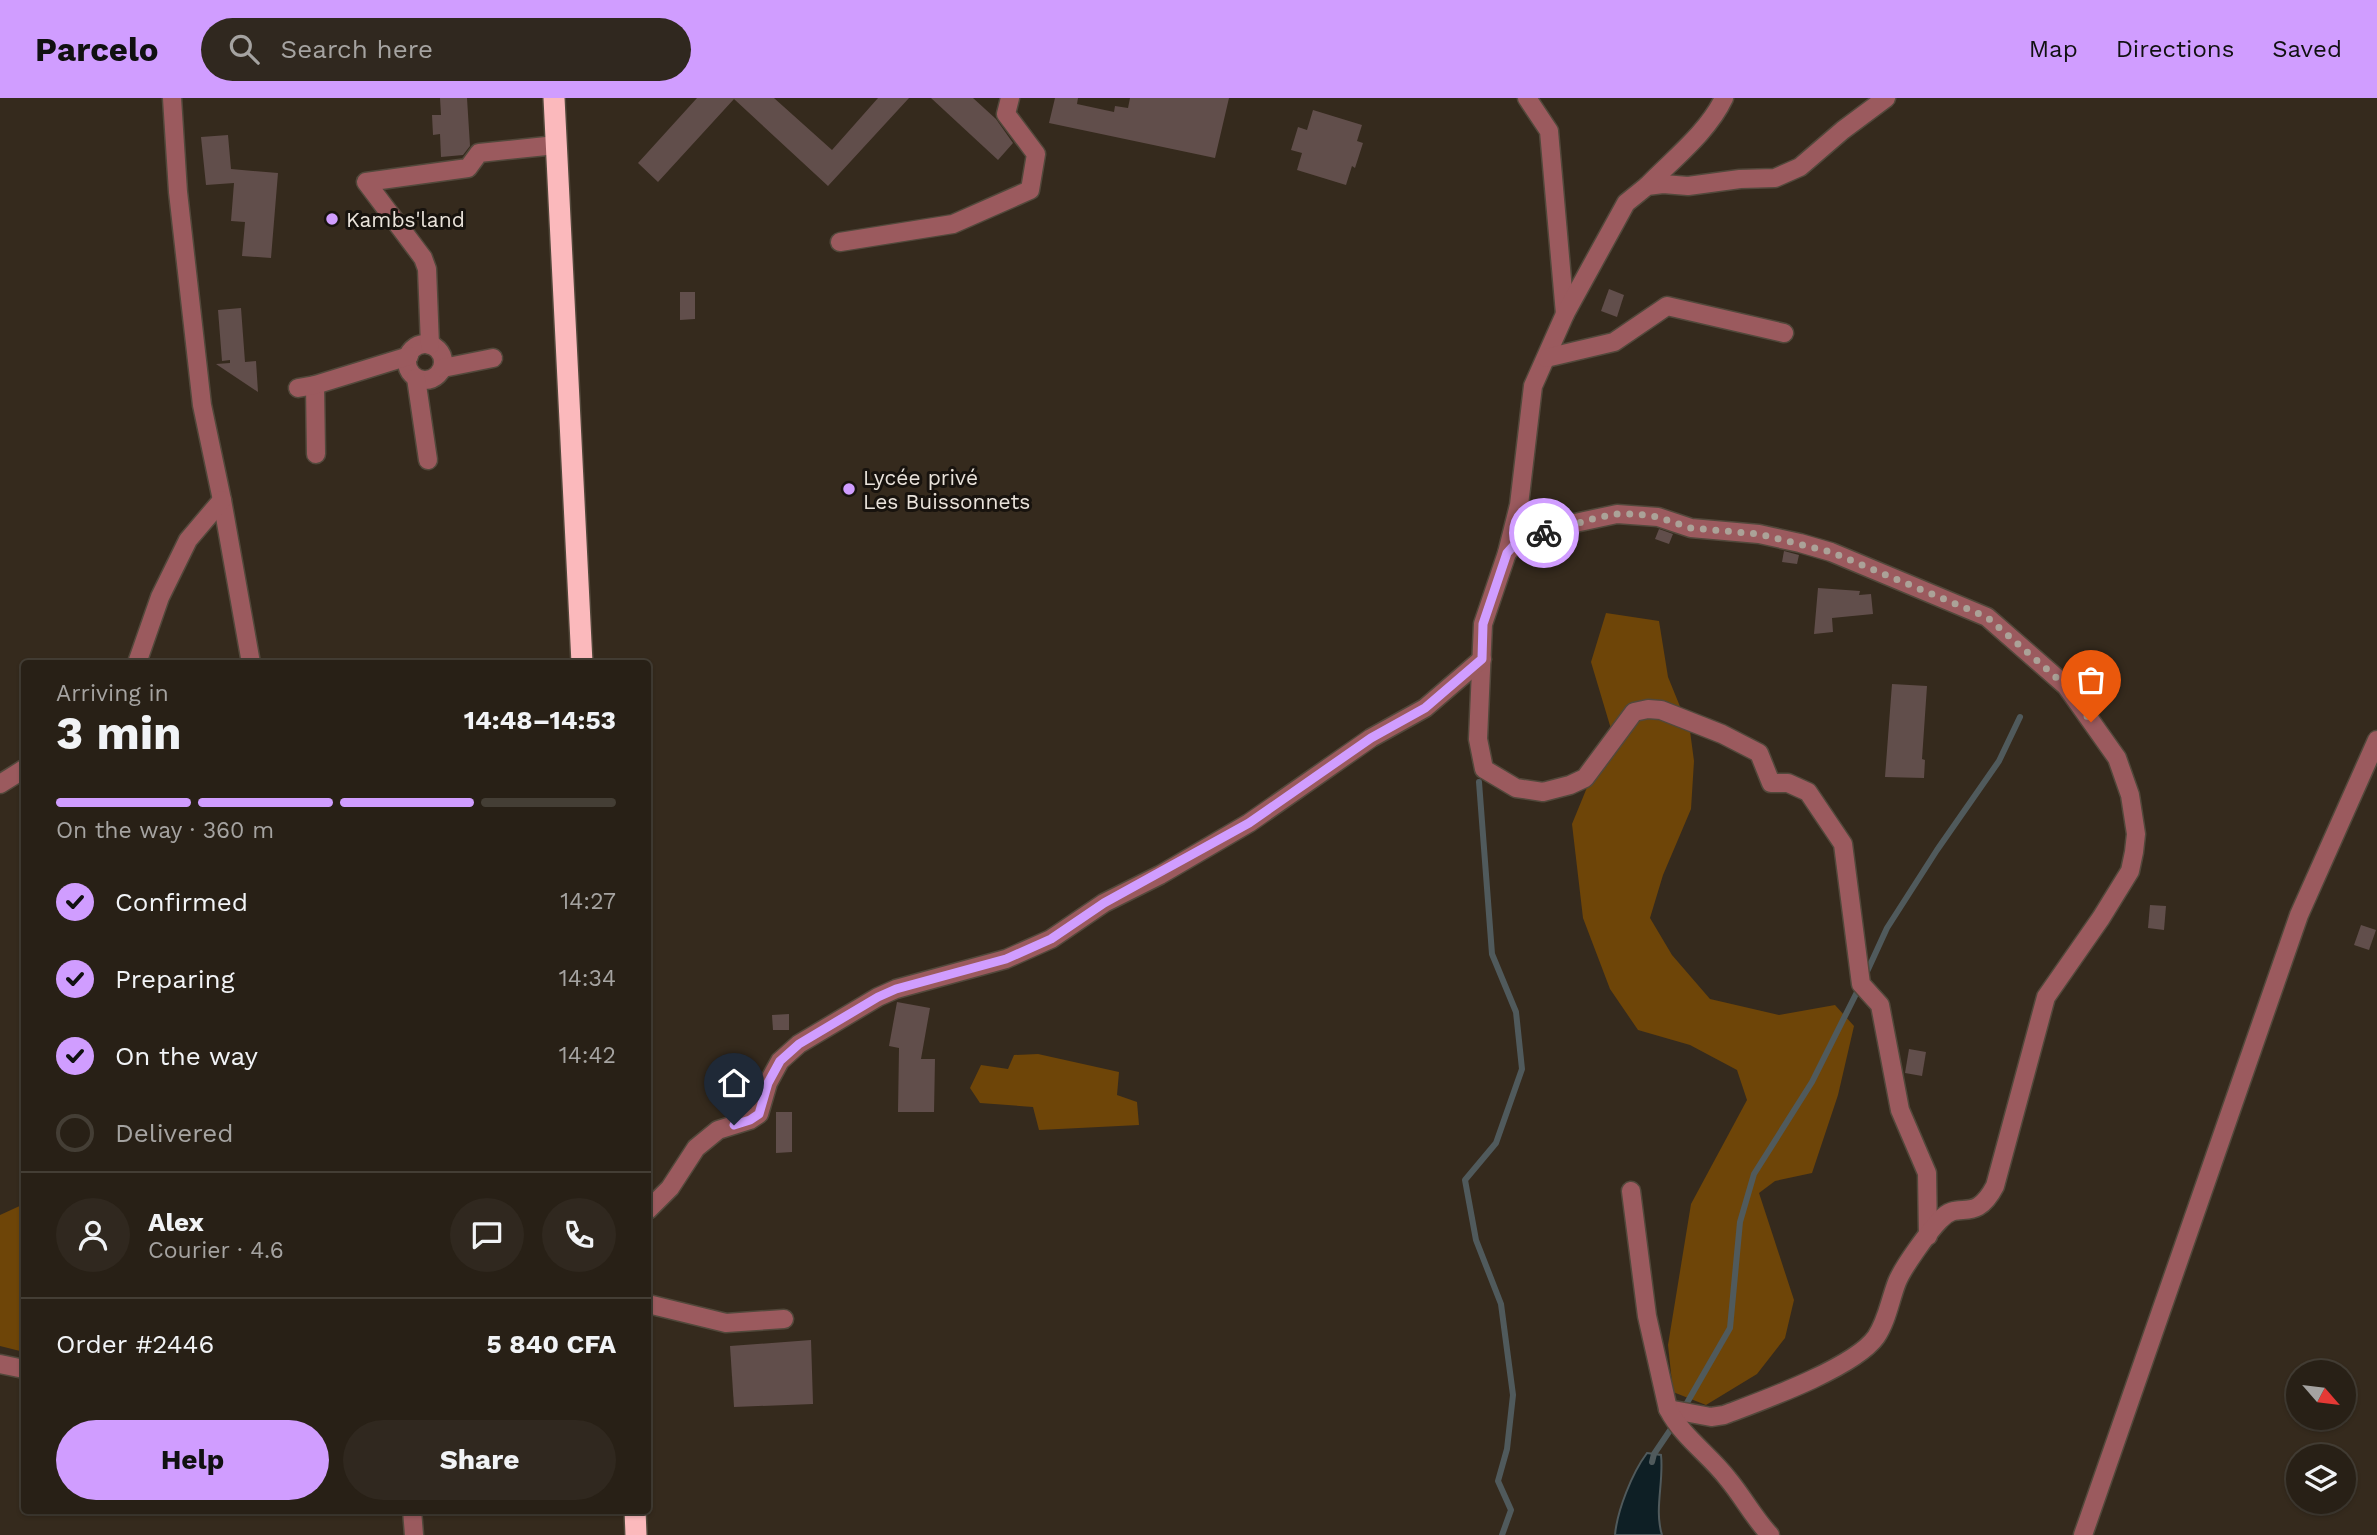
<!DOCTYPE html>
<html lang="en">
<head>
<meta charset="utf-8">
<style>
	:root { --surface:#282016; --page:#30281f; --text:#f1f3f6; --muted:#a5a3a1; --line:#443e35; --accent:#d09dff }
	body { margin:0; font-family:"Work Sans",sans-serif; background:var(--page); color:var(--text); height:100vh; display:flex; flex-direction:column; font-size:26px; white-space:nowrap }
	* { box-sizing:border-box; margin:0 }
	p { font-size:23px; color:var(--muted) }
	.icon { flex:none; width:38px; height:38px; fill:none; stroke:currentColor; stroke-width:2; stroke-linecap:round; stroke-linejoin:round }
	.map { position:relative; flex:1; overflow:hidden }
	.panel { position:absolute; left:21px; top:562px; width:630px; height:854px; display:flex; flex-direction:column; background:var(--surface); border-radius:7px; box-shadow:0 2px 5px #0004,0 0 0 2px var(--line) }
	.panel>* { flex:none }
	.needle { width:46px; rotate:118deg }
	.fabs { position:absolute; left:2286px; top:1262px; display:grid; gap:14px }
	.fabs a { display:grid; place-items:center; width:70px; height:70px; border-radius:50%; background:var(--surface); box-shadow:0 2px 5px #0004,0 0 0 2px var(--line); font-size:35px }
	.pin { position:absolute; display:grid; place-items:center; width:60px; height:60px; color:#fff; margin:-72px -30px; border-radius:50% 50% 50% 0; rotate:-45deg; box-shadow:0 0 7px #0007 }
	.pin .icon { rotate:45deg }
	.courier { position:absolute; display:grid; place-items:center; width:70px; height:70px; margin:-35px; border:5px solid #d09dff; border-radius:50%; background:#fff; color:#222; box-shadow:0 2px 9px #0007 }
	.summary em { font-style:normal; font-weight:700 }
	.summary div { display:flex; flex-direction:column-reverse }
	.summary { display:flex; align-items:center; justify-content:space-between; height:119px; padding:0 35px }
	h1 { font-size:46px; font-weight:700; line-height:52px }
	.bar { display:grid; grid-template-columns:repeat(4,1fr); gap:10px 7px; align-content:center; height:84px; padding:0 35px }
	.bar i { height:9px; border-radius:5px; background:var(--line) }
	.bar .selected { background:var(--accent) }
	.bar p { grid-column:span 4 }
	.line { display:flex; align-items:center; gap:18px; padding:0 35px; border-top:2px solid var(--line) }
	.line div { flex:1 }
	.round { display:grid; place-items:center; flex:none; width:74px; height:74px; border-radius:37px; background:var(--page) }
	ol { padding:0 35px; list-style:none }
	li { display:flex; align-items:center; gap:21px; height:77px }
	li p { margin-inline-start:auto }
	li .icon { padding:7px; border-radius:50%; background:var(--accent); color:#111; stroke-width:4 }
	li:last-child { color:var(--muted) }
	li i { width:38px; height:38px; border:4px solid var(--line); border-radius:50% }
	.action { display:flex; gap:14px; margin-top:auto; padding:14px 35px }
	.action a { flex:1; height:80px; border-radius:42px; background:var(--accent); color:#111; font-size:28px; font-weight:700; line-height:80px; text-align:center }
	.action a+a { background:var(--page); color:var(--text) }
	header { display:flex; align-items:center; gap:42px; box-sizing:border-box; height:98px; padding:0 35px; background:var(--accent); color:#111 }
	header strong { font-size:33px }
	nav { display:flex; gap:38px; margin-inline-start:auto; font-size:24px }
	.search { width:490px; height:63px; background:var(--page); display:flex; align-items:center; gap:18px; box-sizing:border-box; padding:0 24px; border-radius:38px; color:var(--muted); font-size:26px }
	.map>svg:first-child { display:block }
	.green { fill:#6e4508 }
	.water { fill:#0e1f25; stroke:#505a5c; stroke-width:2 }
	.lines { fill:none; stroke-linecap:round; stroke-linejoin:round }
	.stream { stroke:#505a5c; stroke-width:6 }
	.building { fill:#614e4b }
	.minor-casing { stroke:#52483b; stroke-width:21 }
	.highway-casing { stroke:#52483b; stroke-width:24 }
	.minor { stroke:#9b5a5e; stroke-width:18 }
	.highway { stroke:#fbb9bc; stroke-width:21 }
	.done { stroke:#aba298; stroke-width:7; stroke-dasharray:0 12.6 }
	.route { stroke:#d09dff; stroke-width:9 }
	.poi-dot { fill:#d09dff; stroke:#18130e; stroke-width:2.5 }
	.labels { text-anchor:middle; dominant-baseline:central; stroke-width:6; stroke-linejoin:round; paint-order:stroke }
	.poi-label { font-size:21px; fill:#eae3db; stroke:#18130e; text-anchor:start }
</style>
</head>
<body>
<header>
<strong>Parcelo</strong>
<div class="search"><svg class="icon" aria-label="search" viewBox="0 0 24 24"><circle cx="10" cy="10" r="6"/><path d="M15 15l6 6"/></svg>Search here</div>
<nav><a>Map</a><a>Directions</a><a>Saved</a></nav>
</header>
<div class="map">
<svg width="2377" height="1437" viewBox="0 0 2377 1437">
	<rect width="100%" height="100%" fill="#352a1d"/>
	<g class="green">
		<polygon points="1606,515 1659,523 1668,579 1690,633 1694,663 1691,711 1663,777 1650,820 1672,857 1710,901 1779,917 1835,907 1854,928 1838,997 1812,1075 1775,1083 1759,1095 1794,1202 1785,1240 1757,1276 1706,1307 1673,1294 1668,1247 1691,1106 1747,1002 1737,972 1690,947 1638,932 1610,891 1583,820 1572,726 1611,631 1591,564"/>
		<polygon points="1038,956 1119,974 1117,997 1137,1004 1139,1027 1039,1032 1033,1009 980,1005 970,990 981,967 1008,971 1014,957"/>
		<polygon points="24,1106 24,1254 0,1248 0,1117"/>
	</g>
	<path class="water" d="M 1647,1355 L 1661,1357 C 1664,1384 1654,1411 1662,1437 L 1615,1437 C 1617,1413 1632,1375 1647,1355 Z"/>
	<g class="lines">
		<g class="stream">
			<polyline points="1479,684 1492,856 1516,914 1522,971 1496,1045 1465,1082 1476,1142 1501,1206 1513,1297 1507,1351 1498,1383 1511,1412 1502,1437"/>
			<polyline points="1865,878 1887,830 1937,752 1999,663 2020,619"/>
			<polyline points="1684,1310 1730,1230 1740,1124 1754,1076 1812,984 1860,888"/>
			<polyline points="1652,1364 1654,1356 1675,1325"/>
		</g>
	</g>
	<g class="building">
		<polygon points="440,0 467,0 470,48 463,57 441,59 440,36 433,37 432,17 441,17"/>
		<polygon points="697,0 774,0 832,52 878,0 909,0 828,88 734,1 658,84 638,65"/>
		<polygon points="931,0 973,0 996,21 1013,45 998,62"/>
		<polygon points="1055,0 1078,0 1077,6 1114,14 1115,8 1128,10 1130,0 1229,0 1215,60 1049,25"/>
		<polygon points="1313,12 1362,27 1357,43 1363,45 1355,70 1352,68 1346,87 1297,72 1302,55 1291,52 1298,29 1307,32"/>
		<polygon points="228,37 231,71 278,75 271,160 242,158 245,124 231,123 234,85 206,87 201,39"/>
		<polygon points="1609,191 1624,197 1617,219 1601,213"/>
		<polygon points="680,194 695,194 695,221 680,222"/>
		<polygon points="241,210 245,264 256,263 258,294 216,266 230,265 230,262 222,263 218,212"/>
		<polygon points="1659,431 1673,436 1669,446 1655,441"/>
		<polygon points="1784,453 1799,457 1797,466 1782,464"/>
		<polygon points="1818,490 1860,493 1859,497 1871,496 1873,516 1832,520 1833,534 1814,536"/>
		<polygon points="1892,586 1927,588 1922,661 1925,662 1924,680 1885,679"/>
		<polygon points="2150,807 2166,808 2164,832 2148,830"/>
		<polygon points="2361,827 2376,832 2369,852 2354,847"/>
		<polygon points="897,904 930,910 921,961 935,961 934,1014 898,1014 899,950 889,948"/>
		<polygon points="789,916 789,932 773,932 772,917"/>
		<polygon points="1909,951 1926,954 1922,978 1905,975"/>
		<polygon points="776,1014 792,1014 792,1054 776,1055"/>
		<polygon points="811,1242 813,1306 734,1309 730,1248"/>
	</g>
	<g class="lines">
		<g class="minor-casing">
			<g id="minor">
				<polyline points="172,0 178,94 202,307 222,402 251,565"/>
				<polyline points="1527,0 1549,33 1565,216"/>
				<polyline points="1886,0 1843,32 1800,69 1775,80 1740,81 1688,88 1663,86 1647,88 1626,105 1565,216 1533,288 1519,407 1507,455 1483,526 1478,641 1484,671 1516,690 1543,694 1570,687 1585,680 1634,614 1648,611 1661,612 1722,636 1759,655 1771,685 1788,685 1808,694 1843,746 1861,886 1880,907 1900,1012 1927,1075 1928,1138"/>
				<path d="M 1647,88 C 1673,61 1708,34 1724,0"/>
				<polyline points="840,144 953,126 1030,92 1036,56 1006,16 1010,0"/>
				<circle cx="425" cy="264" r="18"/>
				<polyline points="430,247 427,171 423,160 366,84 468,70 479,55 556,47"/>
				<polyline points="1546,260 1614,244 1667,208 1784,235"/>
				<polyline points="443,270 493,260"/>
				<polyline points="416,280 428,362"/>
				<polyline points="315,287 316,356"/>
				<polyline points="298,290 315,287 409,258"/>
				<path d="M 1507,455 L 1517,444 L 1575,425 L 1617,416 L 1658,419 L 1691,430 L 1759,436 L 1800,445 L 1831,454 L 1987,519 L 2066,588 L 2117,660 L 2130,697 L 2136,736 L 2134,754 L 2130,773 L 2101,820 L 2046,899 L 1995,1088 C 1974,1128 1959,1100 1940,1122 C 1929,1133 1903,1169 1897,1184 C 1890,1202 1887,1223 1876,1239 C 1854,1270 1761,1303 1724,1317 L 1711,1319 L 1668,1311"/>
				<polyline points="137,565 160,499 188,442 222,402"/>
				<polyline points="0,686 24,671"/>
				<path d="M 1631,1093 L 1647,1218 L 1668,1311 C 1683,1340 1709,1356 1728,1381 C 1743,1399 1754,1420 1770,1437"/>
				<polyline points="648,1112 670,1090 696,1050 718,1032 750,1022 759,1016 768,985 780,963 799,946 878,899 896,891 1006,861 1051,841 1104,805 1160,777 1249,725 1371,640 1425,610 1482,561"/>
				<polyline points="648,1206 726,1225 784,1221"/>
				<polyline points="0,1266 24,1271"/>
				<polyline points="412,1412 414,1437"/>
				<polyline points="2083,1437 2299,817 2377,642"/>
			</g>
		</g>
		<g class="highway-casing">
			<g id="highway">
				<polyline points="554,0 582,565"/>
				<polyline points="635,1412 636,1437"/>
			</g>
		</g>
		<use href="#minor" class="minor"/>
		<use href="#highway" class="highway"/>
	</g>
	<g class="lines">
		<polyline class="done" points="1544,435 1596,420 1617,416 1636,416 1658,419 1691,430 1759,436 1831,454 1987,519 2066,588 2091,624"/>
		<polyline class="route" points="734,1027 750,1022 759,1016 768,985 780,963 799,946 878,899 896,891 1006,861 1051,841 1104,805 1249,725 1371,640 1425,610 1482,561 1483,526 1507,455 1517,444 1544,435"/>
	</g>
	<g class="poi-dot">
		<circle cx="332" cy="121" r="7"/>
		<circle cx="849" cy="391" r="7"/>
	</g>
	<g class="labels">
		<g class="poi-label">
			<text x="346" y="121">Kambs'land</text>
			<text x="863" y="379">Lycée privé<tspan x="863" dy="24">Les Buissonnets</tspan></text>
		</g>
	</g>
</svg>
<div class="fabs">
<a><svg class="needle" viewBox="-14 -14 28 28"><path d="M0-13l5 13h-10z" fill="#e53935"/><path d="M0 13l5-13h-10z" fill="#a5a3a1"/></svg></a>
<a><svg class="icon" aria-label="layers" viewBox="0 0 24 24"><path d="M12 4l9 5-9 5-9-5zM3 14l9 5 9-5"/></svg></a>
</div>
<div class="pin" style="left:2091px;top:624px;background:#ea580c"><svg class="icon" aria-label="bag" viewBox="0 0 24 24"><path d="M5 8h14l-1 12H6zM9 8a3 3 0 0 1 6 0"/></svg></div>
<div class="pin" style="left:734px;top:1027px;background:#1f2937"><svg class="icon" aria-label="home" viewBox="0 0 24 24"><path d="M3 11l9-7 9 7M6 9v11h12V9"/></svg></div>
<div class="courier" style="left:1544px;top:435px"><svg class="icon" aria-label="bike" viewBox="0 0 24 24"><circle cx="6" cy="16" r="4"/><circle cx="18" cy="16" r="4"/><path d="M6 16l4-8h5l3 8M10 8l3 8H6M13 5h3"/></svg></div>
<section class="panel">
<div class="summary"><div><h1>3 min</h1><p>Arriving in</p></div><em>14:48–14:53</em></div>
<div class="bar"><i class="selected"></i><i class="selected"></i><i class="selected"></i><i></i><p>On the way · 360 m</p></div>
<ol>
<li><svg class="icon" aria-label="check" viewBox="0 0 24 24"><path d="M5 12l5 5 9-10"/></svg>Confirmed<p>14:27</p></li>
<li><svg class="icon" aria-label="check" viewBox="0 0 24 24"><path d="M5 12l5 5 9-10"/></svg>Preparing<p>14:34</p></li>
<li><svg class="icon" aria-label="check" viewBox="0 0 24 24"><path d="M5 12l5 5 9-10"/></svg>On the way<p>14:42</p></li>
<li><i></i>Delivered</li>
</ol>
<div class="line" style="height:126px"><a class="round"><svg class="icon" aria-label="person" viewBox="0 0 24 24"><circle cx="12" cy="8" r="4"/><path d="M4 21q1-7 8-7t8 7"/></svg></a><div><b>Alex</b><p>Courier · 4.6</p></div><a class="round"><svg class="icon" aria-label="chat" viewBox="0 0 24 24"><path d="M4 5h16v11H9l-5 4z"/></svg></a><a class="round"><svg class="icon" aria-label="phone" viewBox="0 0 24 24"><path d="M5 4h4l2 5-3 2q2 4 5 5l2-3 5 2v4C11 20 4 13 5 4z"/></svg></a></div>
<div class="line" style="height:91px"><div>Order #2446</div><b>5 840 CFA</b></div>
<div class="action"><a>Help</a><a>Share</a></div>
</section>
</div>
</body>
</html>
